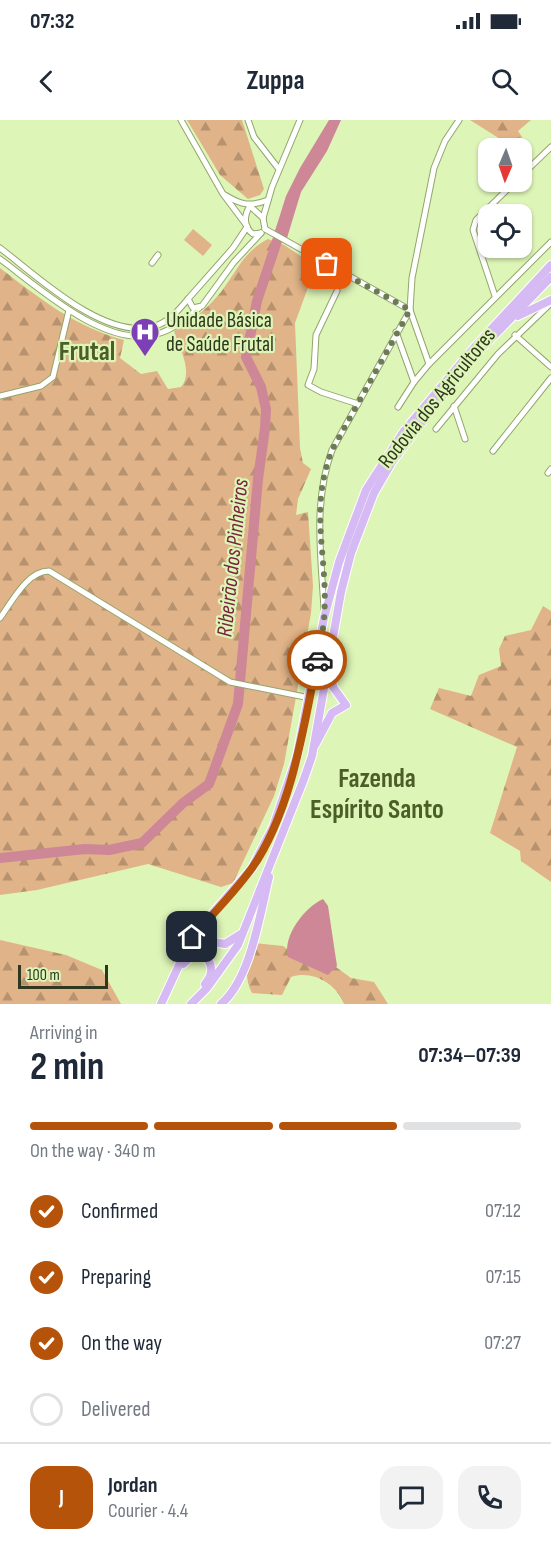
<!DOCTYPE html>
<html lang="en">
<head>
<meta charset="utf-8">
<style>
	:root { --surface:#fff; --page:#f2f2f3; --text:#1f2937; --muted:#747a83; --line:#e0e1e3; --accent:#b45309 }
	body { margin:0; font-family:"Sofia Sans Condensed",sans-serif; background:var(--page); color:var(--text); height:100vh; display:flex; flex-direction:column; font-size:22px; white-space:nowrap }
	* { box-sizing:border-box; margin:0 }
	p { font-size:20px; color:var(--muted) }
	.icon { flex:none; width:33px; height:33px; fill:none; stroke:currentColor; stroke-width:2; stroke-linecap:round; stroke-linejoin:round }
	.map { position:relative; height:884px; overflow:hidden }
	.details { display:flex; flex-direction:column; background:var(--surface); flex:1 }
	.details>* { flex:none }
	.needle { width:39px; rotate:182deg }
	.controls { position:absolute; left:478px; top:18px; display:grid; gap:12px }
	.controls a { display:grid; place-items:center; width:54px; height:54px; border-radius:12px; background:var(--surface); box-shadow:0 2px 4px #0004; font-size:30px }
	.scale { position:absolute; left:18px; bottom:15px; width:90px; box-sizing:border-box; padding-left:6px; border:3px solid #2f371f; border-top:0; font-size:16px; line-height:21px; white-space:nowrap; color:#2f371f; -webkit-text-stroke:4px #def5b8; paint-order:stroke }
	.pin { position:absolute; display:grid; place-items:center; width:51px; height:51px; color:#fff; margin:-26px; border-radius:12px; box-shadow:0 3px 9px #0006 }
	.courier { position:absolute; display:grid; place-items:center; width:60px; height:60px; margin:-30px; border:4px solid #b45309; border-radius:50%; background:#fff; color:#222; box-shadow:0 2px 8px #0007 }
	.head em { font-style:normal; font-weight:700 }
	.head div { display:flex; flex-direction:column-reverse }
	.head { display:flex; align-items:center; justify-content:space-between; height:102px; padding:0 30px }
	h1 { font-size:39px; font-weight:700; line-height:45px }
	.bar { display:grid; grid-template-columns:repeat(4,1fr); gap:9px 6px; align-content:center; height:72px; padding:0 30px }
	.bar i { height:8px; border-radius:4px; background:var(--line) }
	.bar .selected { background:var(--accent) }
	.bar p { grid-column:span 4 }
	.line { display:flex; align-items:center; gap:15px; padding:0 30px; border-top:2px solid var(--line) }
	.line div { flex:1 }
	.round { display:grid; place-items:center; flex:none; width:63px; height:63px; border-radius:18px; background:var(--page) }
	ol { padding:0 30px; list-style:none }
	li { display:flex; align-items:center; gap:18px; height:66px }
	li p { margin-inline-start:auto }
	li .icon { padding:6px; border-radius:50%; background:var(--accent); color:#fff; stroke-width:4 }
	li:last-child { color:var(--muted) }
	li i { width:33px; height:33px; border:3px solid var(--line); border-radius:50% }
	.status { display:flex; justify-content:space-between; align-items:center; height:42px; padding:0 30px; background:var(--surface); direction:ltr }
	.status svg { height:16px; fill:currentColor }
	header { display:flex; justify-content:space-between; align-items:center; height:78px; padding:0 30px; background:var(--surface); font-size:27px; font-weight:700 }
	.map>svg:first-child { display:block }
	.forest { fill:url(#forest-firs) }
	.green { fill:#e0b388 }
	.water { fill:#cd8797 }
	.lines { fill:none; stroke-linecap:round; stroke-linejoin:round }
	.river { stroke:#cd8797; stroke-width:10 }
	.minor-casing { stroke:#91a66c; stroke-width:7 }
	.primary-casing { stroke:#fff; stroke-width:10 }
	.minor { stroke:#fff; stroke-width:5 }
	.primary { stroke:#d6baf4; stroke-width:8 }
	.done { stroke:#6c7a55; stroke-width:6; stroke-dasharray:0 10.8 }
	.route { stroke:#b45309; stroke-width:8 }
	.labels { text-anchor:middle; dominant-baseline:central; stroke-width:4.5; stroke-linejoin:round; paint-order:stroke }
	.poi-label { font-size:21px; fill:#2f371f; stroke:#def5b8; text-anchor:start }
	.street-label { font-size:21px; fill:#2f371f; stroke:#def5b8 }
	.water-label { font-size:22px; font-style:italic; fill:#79253f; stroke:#def5b8 }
	.district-label { font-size:27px; font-weight:bold; fill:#4b5e27; stroke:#def5b8 }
</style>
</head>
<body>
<div class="status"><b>07:32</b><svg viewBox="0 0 49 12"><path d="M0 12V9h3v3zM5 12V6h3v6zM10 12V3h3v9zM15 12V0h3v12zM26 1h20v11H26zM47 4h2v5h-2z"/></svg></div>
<header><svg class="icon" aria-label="back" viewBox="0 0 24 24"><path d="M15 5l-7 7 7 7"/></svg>Zuppa<svg class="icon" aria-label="search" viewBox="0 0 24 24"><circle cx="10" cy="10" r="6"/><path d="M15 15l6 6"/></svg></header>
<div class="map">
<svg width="551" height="884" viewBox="0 0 551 884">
	<defs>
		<pattern id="forest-firs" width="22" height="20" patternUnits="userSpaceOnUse" patternTransform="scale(1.5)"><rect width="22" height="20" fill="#e0b388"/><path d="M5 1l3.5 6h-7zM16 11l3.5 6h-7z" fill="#b6926f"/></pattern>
	</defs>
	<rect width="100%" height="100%" fill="#def5b8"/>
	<g class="forest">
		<polygon points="187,0 242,0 264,69 260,75 248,79 220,55"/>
		<polygon points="470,0 531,0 518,11 522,17 522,25 519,28 507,28 497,17"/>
		<path d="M 268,119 L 284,125 L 319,148 L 314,151 L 295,203 L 300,328 L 303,343 L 311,349 L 298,379 L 296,395 L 308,392 L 313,466 L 311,493 L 284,644 L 274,676 L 233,763 L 221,767 L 148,744 L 37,770 L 0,775 L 0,148 C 39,178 75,207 124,220 L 120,238 L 141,254 L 157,251 L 168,269 L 181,267 C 194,252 179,228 174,211 C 193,200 207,189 221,172 C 237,151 244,131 268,119 Z"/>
		<polygon points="543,486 551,491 551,762 521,741 520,731 490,713 517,627 430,589 439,568 471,576 479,555 501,546 499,529 505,516 531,510"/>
		<polygon points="0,820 66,835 102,850 121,884 0,884"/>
		<path d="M 253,823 L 283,826 L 300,838 L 336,847 L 351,858 L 374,862 L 388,884 L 344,884 C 336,863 312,850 291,857 L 282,875 L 252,873 C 244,859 246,838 253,823 Z"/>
	</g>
	<polygon class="green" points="193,109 212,125 203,136 184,120"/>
	<g class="water">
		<polygon points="329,0 341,0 327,31 301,72 287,118 275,111 286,76 300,48"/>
		<path d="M 323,779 L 328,786 L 337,846 L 328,855 L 288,837 C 282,816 305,787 323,779 Z"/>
	</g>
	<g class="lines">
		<polyline class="river" points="0,738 85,729 109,730 142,723 183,683 209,664 238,584 258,359 265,308 266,289 261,267 246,237 257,181 282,106"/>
		<g class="minor-casing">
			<g id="minor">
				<polyline points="181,0 223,74 247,106"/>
				<polyline points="248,0 254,17 278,48"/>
				<polyline points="522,55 551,27"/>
				<path d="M 225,75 C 241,85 250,87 268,80"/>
				<polyline points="247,107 233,128 188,179 193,188 202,186 234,142 261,113"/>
				<polyline points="265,109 410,190"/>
				<polyline points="265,109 263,98 272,67 300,0"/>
				<path d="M 261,113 L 253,114 C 243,107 244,95 250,86 L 263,98"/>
				<path d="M 0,128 C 36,155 102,219 152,207 C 168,203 178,191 188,179"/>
				<path d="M 0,139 C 37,166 102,226 152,215 C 171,212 185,199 199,188"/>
				<polyline points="152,143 158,135"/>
				<polyline points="337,171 316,215 314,249 308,265 321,272 358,284"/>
				<polyline points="495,176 473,110 476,100 515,62"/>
				<polyline points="410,190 429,244"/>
				<polyline points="396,212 414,262"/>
				<polyline points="515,215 551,247"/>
				<polyline points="0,276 41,266 53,257 69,190"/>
				<polyline points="454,286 465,319"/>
				<polyline points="398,287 414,262 429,244 551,122"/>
				<polyline points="436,309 498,234 550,184"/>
				<polyline points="493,331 551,258"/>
				<polyline points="548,353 551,349"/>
				<path d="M 324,489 C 321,435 313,382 332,330 L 410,190 L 412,158 L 434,48 L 445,21 L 459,0"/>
				<path d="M 0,498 C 12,482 27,451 49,451 L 230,562 L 310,578"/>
			</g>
		</g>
		<g class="primary-casing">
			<g id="primary">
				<polyline points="518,196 551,180"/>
				<polyline points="315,625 332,593 346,585 333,567 331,546"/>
				<polyline points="211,796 209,811 213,822 225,824 241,814"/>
				<path d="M 183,844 L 195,833 C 212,836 216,851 205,864"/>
				<polyline points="161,884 192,817 252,748 273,707 297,636 324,498 339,442 366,370 404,311 472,230 551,145"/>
				<polyline points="191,884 207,868 238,825 304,659 312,636 341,472 351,433 374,373 392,342 435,285 481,229 551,157"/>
				<path d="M 221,884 C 251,859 260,793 269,757"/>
			</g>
		</g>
		<use href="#minor" class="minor"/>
		<use href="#primary" class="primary"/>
	</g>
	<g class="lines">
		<path class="done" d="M 317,540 C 319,527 323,513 324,499 C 329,438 308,392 332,330 L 410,190 L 327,144"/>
		<path class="route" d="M 192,817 C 212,795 234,773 252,748 C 291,692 304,607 317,540"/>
	</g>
	<defs>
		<g id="hospital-pin" transform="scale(1.5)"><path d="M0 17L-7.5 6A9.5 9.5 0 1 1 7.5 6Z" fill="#7d3fb5" stroke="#def5b8"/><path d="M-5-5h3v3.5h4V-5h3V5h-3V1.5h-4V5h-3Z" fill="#fff"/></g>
	</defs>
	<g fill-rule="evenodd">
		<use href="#hospital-pin" x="145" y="212"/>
	</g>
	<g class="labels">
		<g class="poi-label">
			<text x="166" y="200">Unidade Básica<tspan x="166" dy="24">de Saúde Frutal</tspan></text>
		</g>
		<g class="street-label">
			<text transform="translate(437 278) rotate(-51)">Rodovia dos Agricultores</text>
		</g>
		<g class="water-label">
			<text transform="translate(233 438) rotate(-84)">Ribeirão dos Pinheiros</text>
		</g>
		<g class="district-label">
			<text x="87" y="232">Frutal</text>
			<text x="377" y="659">Fazenda<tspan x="377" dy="31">Espírito Santo</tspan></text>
		</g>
	</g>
</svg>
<div class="controls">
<a><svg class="needle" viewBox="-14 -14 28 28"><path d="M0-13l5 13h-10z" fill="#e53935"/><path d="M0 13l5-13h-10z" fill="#747a83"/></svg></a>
<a><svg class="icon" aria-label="locate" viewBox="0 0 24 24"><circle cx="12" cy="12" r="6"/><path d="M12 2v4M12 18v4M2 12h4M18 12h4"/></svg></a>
</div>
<div class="scale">100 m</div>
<div class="pin" style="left:327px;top:144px;background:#ea580c"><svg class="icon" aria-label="bag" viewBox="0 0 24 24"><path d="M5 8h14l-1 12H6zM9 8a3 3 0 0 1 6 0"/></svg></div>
<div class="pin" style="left:192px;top:817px;background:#1f2937"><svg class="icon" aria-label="home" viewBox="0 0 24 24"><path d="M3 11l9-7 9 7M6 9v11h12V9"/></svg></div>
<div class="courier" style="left:317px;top:540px"><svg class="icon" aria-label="car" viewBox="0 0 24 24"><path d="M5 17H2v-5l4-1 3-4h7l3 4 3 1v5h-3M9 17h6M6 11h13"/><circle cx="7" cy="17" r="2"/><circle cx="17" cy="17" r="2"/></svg></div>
</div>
<section class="details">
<div class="head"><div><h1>2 min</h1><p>Arriving in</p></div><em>07:34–07:39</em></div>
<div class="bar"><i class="selected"></i><i class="selected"></i><i class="selected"></i><i></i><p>On the way · 340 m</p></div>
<ol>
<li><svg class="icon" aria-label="check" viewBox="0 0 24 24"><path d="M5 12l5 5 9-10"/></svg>Confirmed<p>07:12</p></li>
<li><svg class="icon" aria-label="check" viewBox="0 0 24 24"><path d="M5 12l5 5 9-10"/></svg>Preparing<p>07:15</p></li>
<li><svg class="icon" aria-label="check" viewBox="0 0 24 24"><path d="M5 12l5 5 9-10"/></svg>On the way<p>07:27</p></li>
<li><i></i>Delivered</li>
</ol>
<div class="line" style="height:108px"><b class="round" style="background:var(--accent);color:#fff">J</b><div><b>Jordan</b><p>Courier · 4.4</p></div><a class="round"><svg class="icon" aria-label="chat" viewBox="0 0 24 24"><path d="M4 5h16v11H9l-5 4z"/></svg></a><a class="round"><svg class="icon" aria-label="phone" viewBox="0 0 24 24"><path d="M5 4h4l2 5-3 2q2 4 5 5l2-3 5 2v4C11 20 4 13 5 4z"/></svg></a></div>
</section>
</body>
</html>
